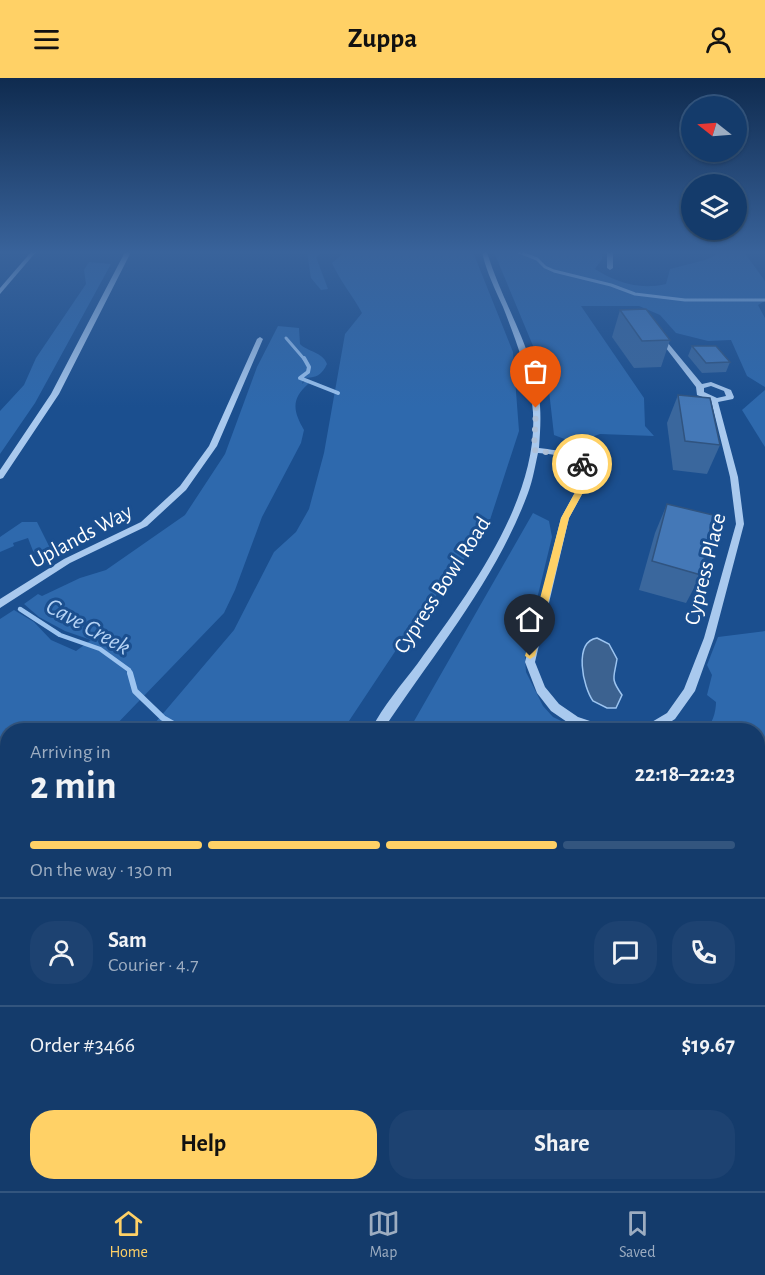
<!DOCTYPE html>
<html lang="en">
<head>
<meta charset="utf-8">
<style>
	:root { --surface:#143b6b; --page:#1d4271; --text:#f1f3f6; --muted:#9dadc1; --line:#33557e; --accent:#ffd166 }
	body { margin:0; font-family:"Alegreya Sans",sans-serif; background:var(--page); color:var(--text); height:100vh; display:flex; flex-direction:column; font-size:22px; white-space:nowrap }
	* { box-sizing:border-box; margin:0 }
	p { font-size:20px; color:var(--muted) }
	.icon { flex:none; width:33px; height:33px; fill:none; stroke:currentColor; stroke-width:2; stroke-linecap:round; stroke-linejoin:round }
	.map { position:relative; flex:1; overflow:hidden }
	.drawer { position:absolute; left:0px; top:645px; width:765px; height:468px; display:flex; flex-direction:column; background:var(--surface); border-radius:24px 24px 0 0; box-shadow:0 2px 4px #0004,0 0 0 2px var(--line) }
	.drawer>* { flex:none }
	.needle { width:39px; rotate:287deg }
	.buttons { position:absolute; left:681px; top:18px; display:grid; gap:12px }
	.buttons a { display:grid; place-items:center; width:66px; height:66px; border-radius:50%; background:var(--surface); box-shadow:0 2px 4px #0004,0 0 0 2px var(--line); font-size:30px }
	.pin { position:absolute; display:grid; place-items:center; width:51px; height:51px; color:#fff; margin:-62px -26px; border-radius:50% 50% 50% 0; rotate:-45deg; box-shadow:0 0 6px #0007 }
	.pin .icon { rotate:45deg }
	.courier { position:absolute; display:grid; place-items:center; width:60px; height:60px; margin:-30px; border:4px solid #ffd166; border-radius:50%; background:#fff; color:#222; box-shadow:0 2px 8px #0007 }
	.head em { font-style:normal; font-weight:600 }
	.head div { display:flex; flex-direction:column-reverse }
	.head { display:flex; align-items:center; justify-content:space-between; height:102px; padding:0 30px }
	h1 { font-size:39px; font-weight:600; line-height:45px }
	.bar { display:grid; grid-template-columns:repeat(4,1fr); gap:9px 6px; align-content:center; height:72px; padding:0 30px }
	.bar i { height:8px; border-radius:4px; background:var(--line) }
	.bar .selected { background:var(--accent) }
	.bar p { grid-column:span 4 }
	.line { display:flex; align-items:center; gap:15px; padding:0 30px; border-top:2px solid var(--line) }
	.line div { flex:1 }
	.round { display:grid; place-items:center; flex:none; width:63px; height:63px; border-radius:24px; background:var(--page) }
	.cta { display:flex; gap:12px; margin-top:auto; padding:12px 30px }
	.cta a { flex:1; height:69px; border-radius:24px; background:var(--accent); color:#111; font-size:24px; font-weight:600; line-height:69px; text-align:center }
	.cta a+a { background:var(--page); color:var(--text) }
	header { display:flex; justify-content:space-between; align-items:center; height:78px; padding:0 30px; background:var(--accent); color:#111; font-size:27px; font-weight:600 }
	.menu { display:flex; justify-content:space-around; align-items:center; height:84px; border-top:2px solid var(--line); background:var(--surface); font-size:16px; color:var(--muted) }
	.menu a { display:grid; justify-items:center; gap:3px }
	.menu .selected { color:var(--accent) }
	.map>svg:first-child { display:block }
	.green { fill:#2e69ad }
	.water { fill:#3c6290; stroke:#9cc4f0; stroke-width:1.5 }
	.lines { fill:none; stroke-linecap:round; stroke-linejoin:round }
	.stream-far4 { stroke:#9cc4f0; stroke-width:3 }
	.stream-far3 { stroke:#9cc4f0; stroke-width:4 }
	.stream-far2 { stroke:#9cc4f0; stroke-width:4.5 }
	.stream-far1 { stroke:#9cc4f0; stroke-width:6 }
	.stream { stroke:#9cc4f0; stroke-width:8 }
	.minor { fill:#a9c9ee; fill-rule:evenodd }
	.wall { fill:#3a679d }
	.building { fill:#4478b7; stroke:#305480; stroke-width:1.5 }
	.route { fill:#ffd166 }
	.done { stroke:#afc1d8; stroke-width:6; stroke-dasharray:0 10.8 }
	.labels { text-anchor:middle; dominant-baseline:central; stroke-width:6; stroke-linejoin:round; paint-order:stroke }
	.street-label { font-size:22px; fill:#fff; stroke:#1b4f8f }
	.water-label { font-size:24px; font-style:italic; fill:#b5d3f5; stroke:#1b4f8f }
</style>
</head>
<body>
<header><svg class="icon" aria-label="menu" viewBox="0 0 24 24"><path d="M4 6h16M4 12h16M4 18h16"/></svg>Zuppa<svg class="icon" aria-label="person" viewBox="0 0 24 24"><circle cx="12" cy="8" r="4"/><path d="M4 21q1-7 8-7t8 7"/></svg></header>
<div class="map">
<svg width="765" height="1113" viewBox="0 0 765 1113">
	<rect width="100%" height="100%" fill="#1b4f8f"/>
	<g class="green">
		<polygon points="307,174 323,174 316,179 328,211 321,212 311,200"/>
		<path d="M 345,174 L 473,174 L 513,274 L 519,353 L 487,451 L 406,557 L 343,652 L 149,652 L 234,552 L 274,474 L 296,454 L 309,431 L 324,375 L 345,256 L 362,235 C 353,218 340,203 332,185 Z"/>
		<path d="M 494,174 L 602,174 L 602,181 L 595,191 C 617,205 640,212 666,206 L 670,191 L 705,182 L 722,174 L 744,174 L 765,203 L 765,223 L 758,227 L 765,240 L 765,309 L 747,298 L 731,262 L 708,263 L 676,255 L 660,237 L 639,228 L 581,228 L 644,320 L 645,348 L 654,358 L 600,356 L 575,365 L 554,357 L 548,304 Z"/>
		<polygon points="89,184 111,186 35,325 0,376 0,333 24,307 36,280 86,206 84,192"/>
		<path d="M 278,248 L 299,250 L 300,266 C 308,274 323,274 327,286 C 322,297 316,300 304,300 L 302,306 L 304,304 L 309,304 L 308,306 C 291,321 293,333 304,352 L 301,365 L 262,439 L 235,512 L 224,535 L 111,652 L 8,652 L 8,1106 L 171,1106 L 169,1113 L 0,1113 L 0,541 L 14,532 L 34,544 L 51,562 L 76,573 L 91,562 L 65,553 L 39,539 L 24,526 L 38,516 L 42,518 L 80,500 L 106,492 L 185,437 L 225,376 L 257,289 Z"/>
		<polygon points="765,312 765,369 742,332"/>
		<polygon points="533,435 549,443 552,459 529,554 525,581 526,594 543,628 553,639 580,652 409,652"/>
		<polygon points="22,444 37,444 54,478 46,484 33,473 28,460 13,465 14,468 0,474 0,459"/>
		<path d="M 765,553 L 765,1113 L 239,1113 L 241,1106 L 758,1106 L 758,652 L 704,652 C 712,648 716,634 716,624 L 707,617 L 712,597 L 707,587 L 718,559 Z"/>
	</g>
	<path class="water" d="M 597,560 L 609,566 L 617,581 C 614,600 610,600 622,617 L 616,630 L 607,630 L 593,623 C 583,609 573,564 597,560 Z"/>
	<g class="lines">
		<g class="stream-far4">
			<polyline points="519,174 537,181 545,189 554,193 611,207 635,216 685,222 765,222"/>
			<polyline points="286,260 305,282"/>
		</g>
		<polyline class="stream-far3" points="304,280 309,289 308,294 300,300 338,315"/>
		<polyline class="stream-far2" points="20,531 60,557 100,571 129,592 130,596"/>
		<g class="stream-far1">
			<polyline points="130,595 135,613 163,640 184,652"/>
			<polyline points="0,667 8,669"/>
		</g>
		<g class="stream">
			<polyline points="758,1059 765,1063"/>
			<polyline points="0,1105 8,1101"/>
		</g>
		<g class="minor">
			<polygon points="31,174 36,174 0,216 0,210"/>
			<polygon points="125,174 131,174 59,316 3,400 0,401 0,392 51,316"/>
			<path d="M 482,174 L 487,174 C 502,225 536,274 540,328 C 541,342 540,356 539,370 C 561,373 585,374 592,398 L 569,440 L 535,584 L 545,609 L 559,626 L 578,639 L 605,648 L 607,652 L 586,652 L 570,646 L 551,633 L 537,615 L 525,584 L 561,440 L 584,398 C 578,377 556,377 538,375 C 535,388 533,402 528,415 C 496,502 434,575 383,652 L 371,652 C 383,628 402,606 418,585 C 469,514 544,416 532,324 C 527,291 515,260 503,229 C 495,211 486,193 482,174 Z"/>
			<polygon points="607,174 613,174 613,190 610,192 607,190"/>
			<polygon points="260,259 263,261 217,368 186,412 147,448 70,485 0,530 0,521 64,481 141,444 180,408 209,368 257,261"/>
			<path d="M 659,259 L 663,259 L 702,306 L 711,304 L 731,312 L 734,319 L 733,321 L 718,324 L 738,399 L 744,446 L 714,560 L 695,613 L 675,641 L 658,652 L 643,652 L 645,648 L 667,635 L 684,611 L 704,560 L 736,446 L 730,399 L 711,322 L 697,317 L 696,309 L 659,261 ZM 711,308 L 724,313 L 726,318 L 717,320 L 704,314 L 704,310 Z"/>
			<polygon points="198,1106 216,1106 215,1113 197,1113"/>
		</g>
	</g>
	<g class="wall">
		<polygon points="620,232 670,262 661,289 634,290 612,259"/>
		<polygon points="692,268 730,284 726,294 702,295 688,278"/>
		<polygon points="678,317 720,367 707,396 673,392 667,345"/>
		<polygon points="667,426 701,497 686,525 639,512 655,455"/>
	</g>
	<g class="building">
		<polygon points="646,231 670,262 642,263 620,232"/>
		<polygon points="692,268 716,268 730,284 706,285"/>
		<polygon points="678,317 710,320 720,367 685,363"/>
		<polygon points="667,426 713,437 701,497 652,483"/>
	</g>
	<linearGradient id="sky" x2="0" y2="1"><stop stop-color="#0f2b4f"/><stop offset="0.53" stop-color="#39639b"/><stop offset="1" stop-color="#39639b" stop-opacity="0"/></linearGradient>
	<rect width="765" height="329" fill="url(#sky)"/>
	<polygon class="route" points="580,384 585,384 592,398 569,440 535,578 530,581 525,578 561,440 584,398"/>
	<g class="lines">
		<polyline class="done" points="536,330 534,372 565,377 582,386"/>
	</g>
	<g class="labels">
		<g class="street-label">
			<text transform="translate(81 458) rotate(-28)">Uplands Way</text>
			<text transform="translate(705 491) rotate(-76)">Cypress Place</text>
			<text transform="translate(442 507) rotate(-57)">Cypress Bowl Road</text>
		</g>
		<g class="water-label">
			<text transform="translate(88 549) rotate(29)">Cave Creek</text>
		</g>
	</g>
</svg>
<div class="buttons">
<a><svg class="needle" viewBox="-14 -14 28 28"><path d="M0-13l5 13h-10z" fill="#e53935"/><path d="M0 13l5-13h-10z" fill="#9dadc1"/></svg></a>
<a><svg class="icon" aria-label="layers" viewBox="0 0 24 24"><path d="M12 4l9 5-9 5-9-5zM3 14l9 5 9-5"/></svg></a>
</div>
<div class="pin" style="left:536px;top:330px;background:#ea580c"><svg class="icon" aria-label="bag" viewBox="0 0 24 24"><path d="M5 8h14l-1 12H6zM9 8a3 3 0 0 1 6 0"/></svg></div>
<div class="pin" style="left:530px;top:578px;background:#1f2937"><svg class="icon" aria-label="home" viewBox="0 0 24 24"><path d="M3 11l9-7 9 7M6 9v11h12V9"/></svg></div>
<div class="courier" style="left:582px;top:386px"><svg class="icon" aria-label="bike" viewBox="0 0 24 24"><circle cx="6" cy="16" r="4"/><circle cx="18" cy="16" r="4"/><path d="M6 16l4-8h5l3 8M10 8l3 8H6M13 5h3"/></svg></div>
<section class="drawer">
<div class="head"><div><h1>2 min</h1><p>Arriving in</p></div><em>22:18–22:23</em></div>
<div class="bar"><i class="selected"></i><i class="selected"></i><i class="selected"></i><i></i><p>On the way · 130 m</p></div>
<div class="line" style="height:108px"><a class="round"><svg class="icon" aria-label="person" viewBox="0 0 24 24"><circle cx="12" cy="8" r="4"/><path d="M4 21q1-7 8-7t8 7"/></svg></a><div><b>Sam</b><p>Courier · 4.7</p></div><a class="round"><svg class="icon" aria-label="chat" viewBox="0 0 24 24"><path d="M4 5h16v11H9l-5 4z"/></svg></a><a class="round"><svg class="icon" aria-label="phone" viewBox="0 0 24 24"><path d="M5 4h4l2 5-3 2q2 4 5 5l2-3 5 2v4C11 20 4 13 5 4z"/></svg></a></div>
<div class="line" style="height:78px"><div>Order #3466</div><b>$19.67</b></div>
<div class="cta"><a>Help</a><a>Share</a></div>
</section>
</div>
<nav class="menu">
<a class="selected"><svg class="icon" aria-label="home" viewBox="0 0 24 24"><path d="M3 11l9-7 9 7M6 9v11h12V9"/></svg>Home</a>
<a><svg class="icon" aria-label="map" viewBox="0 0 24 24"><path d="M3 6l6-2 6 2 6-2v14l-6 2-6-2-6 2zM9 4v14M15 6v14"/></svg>Map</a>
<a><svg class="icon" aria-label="saved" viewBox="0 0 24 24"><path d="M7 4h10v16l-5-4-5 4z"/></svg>Saved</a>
</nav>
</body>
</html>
